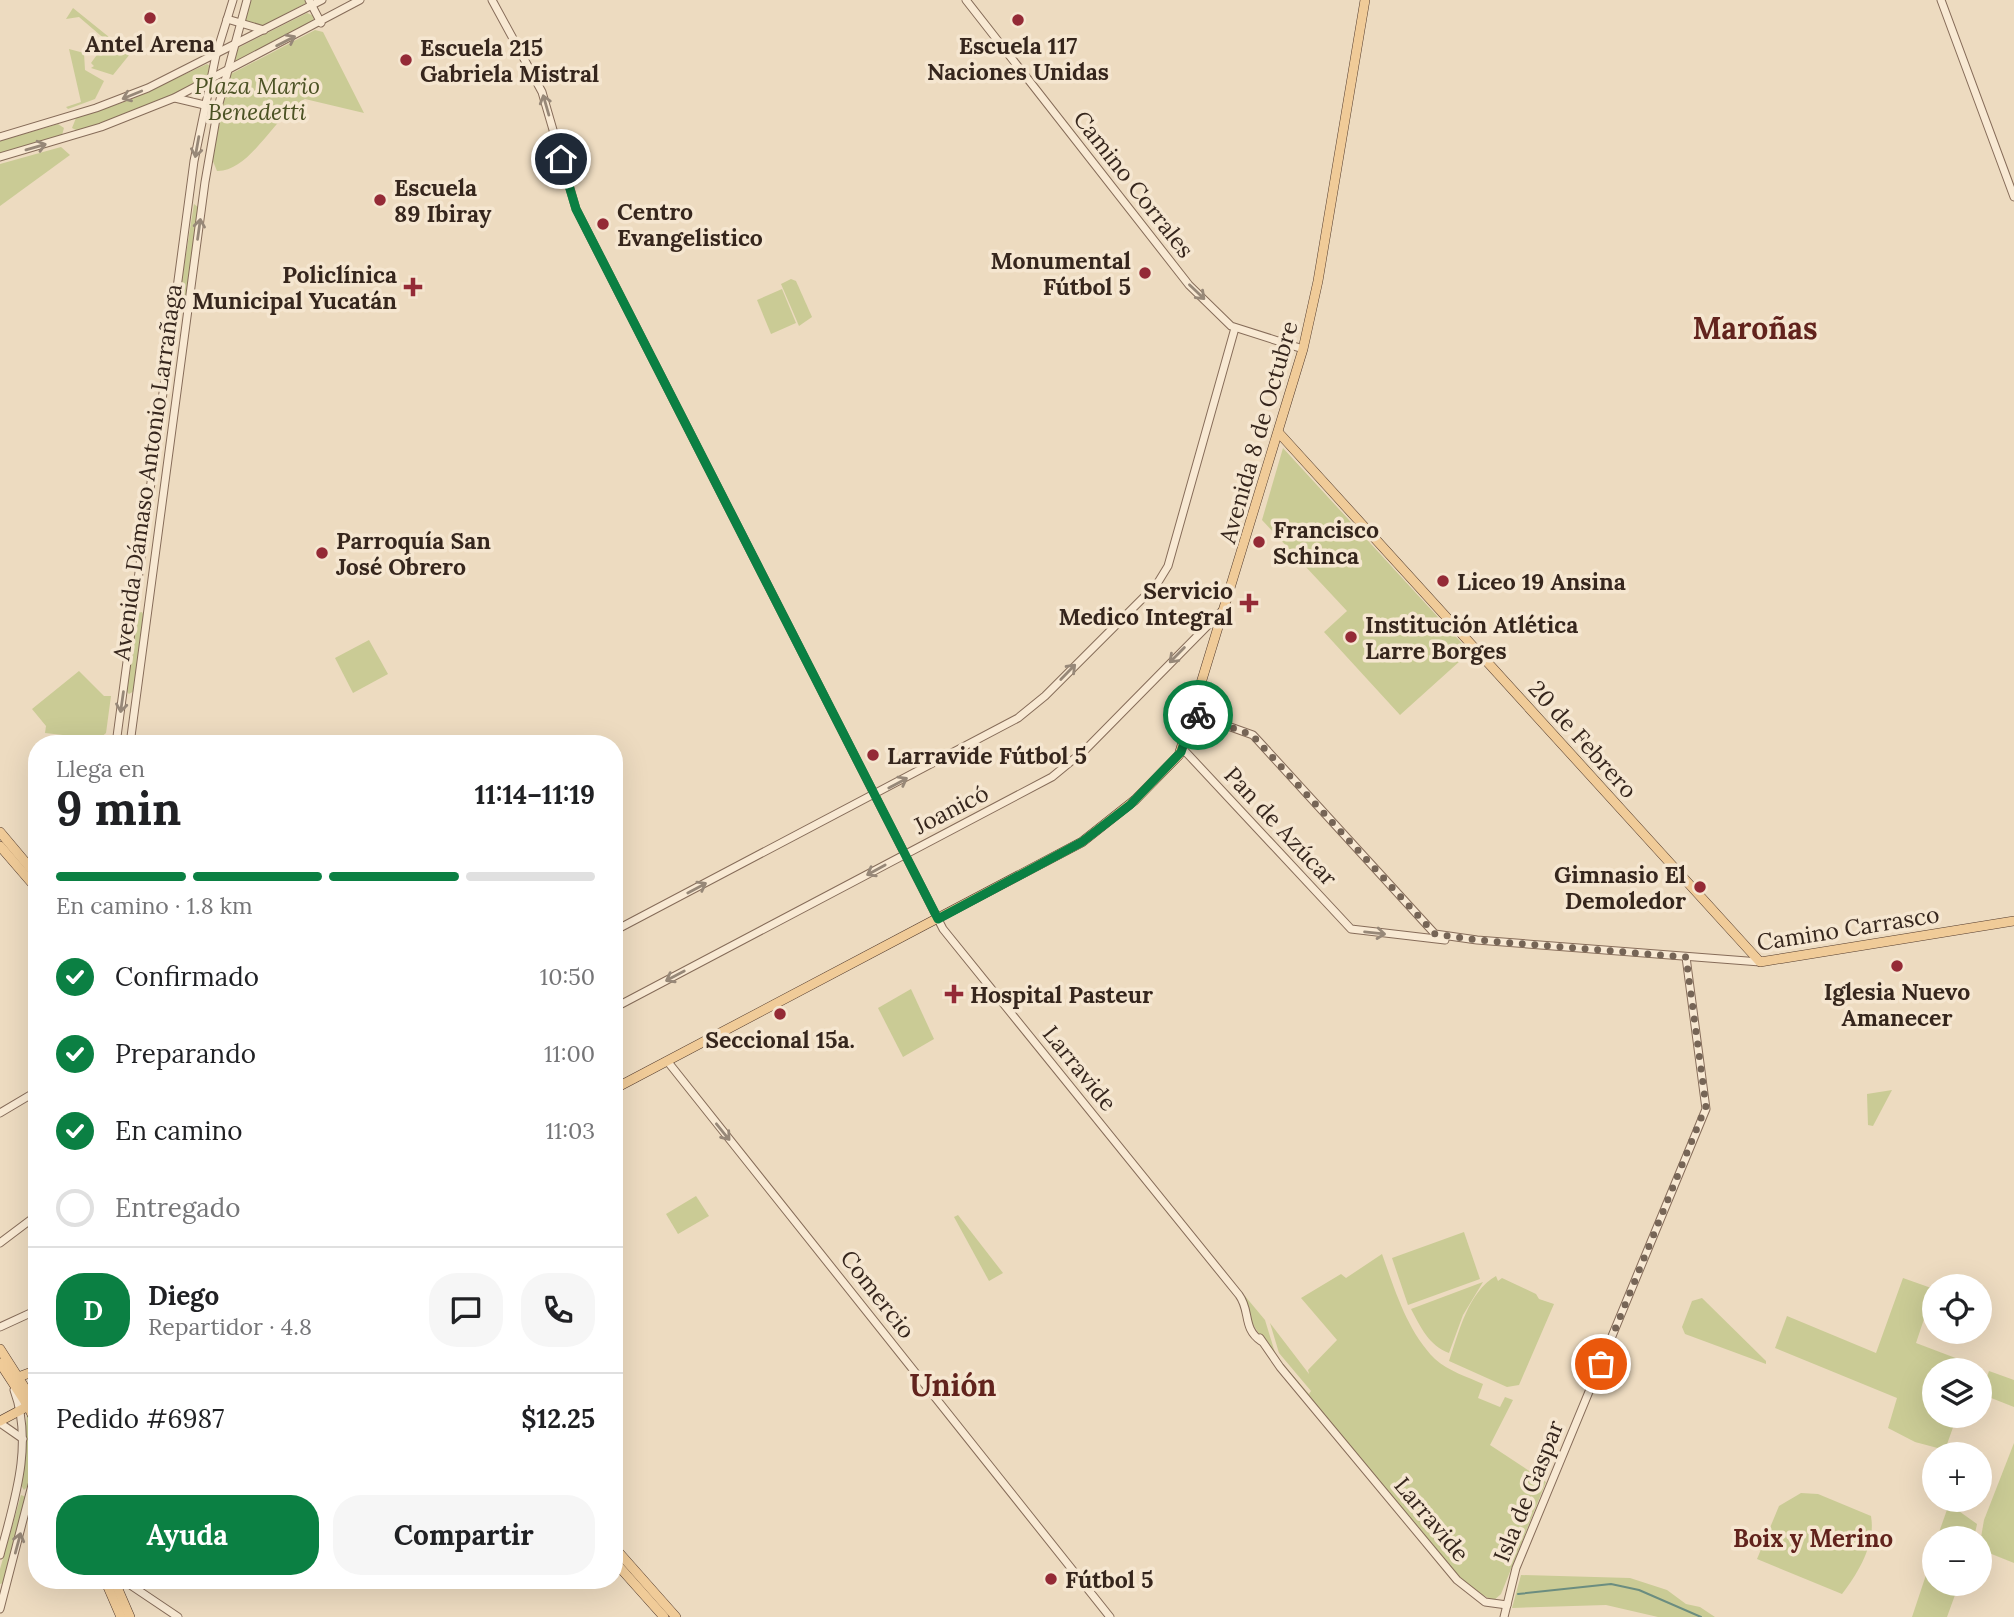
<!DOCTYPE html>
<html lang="es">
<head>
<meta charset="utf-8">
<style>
	:root { --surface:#fff; --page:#f6f6f6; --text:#202124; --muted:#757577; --line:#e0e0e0; --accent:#0b8043 }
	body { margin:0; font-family:Lora,serif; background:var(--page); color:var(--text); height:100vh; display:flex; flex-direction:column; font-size:26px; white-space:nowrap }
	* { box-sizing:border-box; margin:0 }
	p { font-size:23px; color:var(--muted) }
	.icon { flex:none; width:38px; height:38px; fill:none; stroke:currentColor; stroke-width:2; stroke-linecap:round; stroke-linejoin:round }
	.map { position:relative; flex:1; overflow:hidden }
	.details { position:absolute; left:28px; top:735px; width:595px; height:854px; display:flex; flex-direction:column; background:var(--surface); border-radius:28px; box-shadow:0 7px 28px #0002 }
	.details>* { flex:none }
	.buttons { position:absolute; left:1922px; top:1274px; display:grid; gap:14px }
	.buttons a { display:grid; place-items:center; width:70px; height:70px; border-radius:50%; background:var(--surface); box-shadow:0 7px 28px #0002; font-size:35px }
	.pin { position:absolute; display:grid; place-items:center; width:60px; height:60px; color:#fff; margin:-30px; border:4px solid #fff; border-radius:50%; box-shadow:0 2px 7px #0007 }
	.courier { position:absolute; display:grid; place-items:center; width:70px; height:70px; margin:-35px; border:5px solid #0b8043; border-radius:50%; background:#fff; color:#222; box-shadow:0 2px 9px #0007 }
	.summary em { font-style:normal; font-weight:700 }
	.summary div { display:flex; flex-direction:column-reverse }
	.summary { display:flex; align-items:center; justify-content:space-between; height:119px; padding:0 28px }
	h1 { font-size:46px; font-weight:700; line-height:52px }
	.bar { display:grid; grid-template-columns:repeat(4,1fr); gap:10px 7px; align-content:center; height:84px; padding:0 28px }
	.bar i { height:9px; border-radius:5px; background:var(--line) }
	.bar .on { background:var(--accent) }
	.bar p { grid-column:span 4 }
	.line { display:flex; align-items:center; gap:18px; padding:0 28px; border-top:2px solid var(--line) }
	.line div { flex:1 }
	.round { display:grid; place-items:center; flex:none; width:74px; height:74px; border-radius:28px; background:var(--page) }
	ol { padding:0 28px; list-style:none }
	li { display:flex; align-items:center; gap:21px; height:77px }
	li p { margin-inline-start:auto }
	li .icon { padding:7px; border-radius:50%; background:var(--accent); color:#fff; stroke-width:4 }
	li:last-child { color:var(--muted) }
	li i { width:38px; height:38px; border:4px solid var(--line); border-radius:50% }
	.primary-button { display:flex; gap:14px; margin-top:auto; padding:14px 28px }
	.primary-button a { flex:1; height:80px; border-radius:28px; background:var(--accent); color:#fff; font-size:28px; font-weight:700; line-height:80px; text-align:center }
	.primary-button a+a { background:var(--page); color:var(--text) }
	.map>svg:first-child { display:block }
	.green { fill:#cacb95 }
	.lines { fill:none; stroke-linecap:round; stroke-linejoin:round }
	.stream { stroke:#6b8d80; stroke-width:2 }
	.minor-casing { stroke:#866c59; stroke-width:9 }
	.major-casing { stroke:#533b2d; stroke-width:10 }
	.minor { stroke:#f8e9d3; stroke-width:7 }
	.major { stroke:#f0cb98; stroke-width:9 }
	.oneway { stroke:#978878 }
	.done { stroke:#766556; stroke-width:7; stroke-dasharray:0 12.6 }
	.route { stroke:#0b8043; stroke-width:9 }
	.poi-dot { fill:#942a36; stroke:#f5e6d0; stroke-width:2.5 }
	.labels { text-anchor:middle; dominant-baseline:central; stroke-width:7; stroke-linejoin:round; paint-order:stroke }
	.poi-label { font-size:23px; font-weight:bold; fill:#36261d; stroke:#f5e6d0; text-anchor:start }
	.park-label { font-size:23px; font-style:italic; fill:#4b5224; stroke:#f5e6d0 }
	.street-label { font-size:23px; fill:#36261d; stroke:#f5e6d0 }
	.neighbourhood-label { font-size:24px; font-weight:bold; fill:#62231d; stroke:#f5e6d0 }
	.district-label { font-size:30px; font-weight:bold; fill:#62231d; stroke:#f5e6d0 }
</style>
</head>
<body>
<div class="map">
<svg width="2014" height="1617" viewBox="0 0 2014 1617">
	<rect width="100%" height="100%" fill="#eddbc0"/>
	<g class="green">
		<polygon points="250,0 306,0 306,3 264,26 245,21"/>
		<polygon points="73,8 130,54 113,75 91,68 94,66 91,63 107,41 79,17 66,19"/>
		<polygon points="307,13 314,16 313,23 232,65 236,49"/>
		<path d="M 315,30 L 323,32 L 364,113 L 305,99 C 276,113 251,172 217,171 L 212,159 L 229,75 Z"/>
		<polygon points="69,49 84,53 85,70 104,81 95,99 68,109 66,107 81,102"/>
		<polygon points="207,64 210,66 207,78 157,103 78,131 72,128 76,118 127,101"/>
		<polygon points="58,124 64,128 62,135 0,154 0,141"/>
		<polygon points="61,147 70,155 0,206 0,164"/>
		<polygon points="194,204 199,208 187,297 183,301 179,298"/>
		<polygon points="791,279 796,281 812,317 799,326 781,284"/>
		<polygon points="782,289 796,323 771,334 757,300"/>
		<polygon points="1283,448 1470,652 1400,715 1324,632 1347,611 1262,520"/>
		<polygon points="142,612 144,616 134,691 129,694 126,691 137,613"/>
		<polygon points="369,640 388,674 353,693 335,658"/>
		<polygon points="79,671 104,696 111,696 106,733 99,739 45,733 46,726 32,709"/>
		<polygon points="911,989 934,1039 903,1057 878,1008"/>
		<polygon points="1892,1090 1873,1126 1868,1125 1867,1094"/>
		<polygon points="696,1196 709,1216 678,1234 666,1214"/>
		<polygon points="958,1215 1003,1273 989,1281 954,1217"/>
		<polygon points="1464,1232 1480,1279 1408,1305 1392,1258"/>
		<path d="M 1382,1254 C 1395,1290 1407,1331 1435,1359 C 1448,1371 1468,1377 1483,1384 L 1478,1398 L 1500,1407 L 1505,1397 L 1513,1400 L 1490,1445 L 1546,1482 L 1501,1594 L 1493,1601 L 1468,1586 L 1454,1571 L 1275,1358 L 1252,1323 L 1245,1296 L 1265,1320 L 1276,1356 L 1309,1394 L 1311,1391 L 1279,1353 L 1270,1323 L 1309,1374 L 1308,1370 L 1337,1340 L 1301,1298 L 1341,1274 L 1346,1278 Z"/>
		<path d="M 1496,1276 L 1498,1281 L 1502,1278 L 1536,1294 L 1539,1299 L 1554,1304 L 1519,1385 L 1507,1387 L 1449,1361 C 1459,1332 1468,1292 1496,1276 Z"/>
		<polygon points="1903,1278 1934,1289 1916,1343 1974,1365 1972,1370 1934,1370 1934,1416 1957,1416 1945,1450 1915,1442 1888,1428 1897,1398 1775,1348 1787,1316 1876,1353"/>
		<path d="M 1483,1282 L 1463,1315 L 1449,1353 C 1429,1346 1420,1326 1411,1309 Z"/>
		<polygon points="1702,1298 1766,1361 1766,1364 1685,1334 1682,1327 1692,1301"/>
		<polygon points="1989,1371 2014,1380 2014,1407 1981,1394"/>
		<path d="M 27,1414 C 41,1436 43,1474 24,1490 L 21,1485 Z"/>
		<polygon points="2014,1443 2014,1563 1979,1549 1984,1520"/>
		<path d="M 1801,1493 L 1818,1494 L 1871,1516 C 1876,1544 1858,1573 1842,1594 L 1757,1559 L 1779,1506 Z"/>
		<polygon points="21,1495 26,1497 4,1583 0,1584 0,1569"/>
		<polygon points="1949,1504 1977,1524 1974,1538 1937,1538"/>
		<polygon points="1931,1560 1934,1561 1934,1584 1959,1584 1947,1617 1912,1617"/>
		<polygon points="1521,1575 1630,1578 1667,1590 1686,1604 1700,1607 1715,1617 1658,1617 1606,1605 1512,1608"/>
	</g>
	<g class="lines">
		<polyline class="stream" points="1518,1594 1611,1584 1639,1590 1701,1617"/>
		<g class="minor-casing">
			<g id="minor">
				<polyline points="309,0 321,23"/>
				<path d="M 492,0 L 542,92 L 576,209 L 943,929 L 1239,1295 C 1251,1311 1242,1328 1261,1341"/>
				<polyline points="966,0 1189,285 1231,326 1303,349"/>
				<polyline points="1941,0 2014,197"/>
				<polyline points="227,19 264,30"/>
				<polyline points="175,98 217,108"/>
				<polyline points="0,137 96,108 148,88 322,0"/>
				<polyline points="0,157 101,127 174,98 360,0"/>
				<polyline points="1194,714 1253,735 1435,934 1477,940 1760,962"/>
				<polyline points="116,744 194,161 216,55 233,0"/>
				<polyline points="130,744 205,182 218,107 247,0"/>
				<polyline points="1183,749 1351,929 1445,940"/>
				<polyline points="614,931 1018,718 1045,696 1157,584 1168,566 1235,328"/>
				<polyline points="614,1008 1052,777 1086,749 1223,610"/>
				<polyline points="668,1062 1110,1617"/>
				<polyline points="0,1113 37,1091"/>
				<polyline points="0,1243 37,1215"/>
				<polyline points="0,1327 37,1310"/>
				<polyline points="1260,1338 1280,1367 1457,1580 1485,1602 1507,1605"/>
				<polyline points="0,1423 23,1439"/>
				<path d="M 0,1555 C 14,1502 34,1444 14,1390"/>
				<polyline points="123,1580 178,1617"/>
				<polyline points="0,1609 32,1485 37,1479"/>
				<polyline points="1504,1617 1516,1568 1706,1109 1686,957"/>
			</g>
		</g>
		<g class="major-casing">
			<g id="major">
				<polyline points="1279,433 1760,962 2014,921"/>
				<polyline points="0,832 37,876"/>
				<polyline points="0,846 37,889"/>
				<polyline points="614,1089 1082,842 1135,800 1179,755 1303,349 1318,281 1365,0"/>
				<polyline points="0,1349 37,1407"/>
				<polyline points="0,1363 28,1406 37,1425"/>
				<polyline points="16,1378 37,1370"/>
				<polyline points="0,1421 32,1404"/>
				<polyline points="614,1547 676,1617"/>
				<polyline points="614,1561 664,1617"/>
				<polyline points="105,1580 121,1617"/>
				<polyline points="114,1580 130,1617"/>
			</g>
		</g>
		<use href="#minor" class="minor"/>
		<use href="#major" class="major"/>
	</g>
	<defs><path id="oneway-shaft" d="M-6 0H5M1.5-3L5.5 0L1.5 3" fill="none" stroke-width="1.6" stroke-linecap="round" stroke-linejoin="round" transform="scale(1.75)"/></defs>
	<g class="oneway">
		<use href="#oneway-shaft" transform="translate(286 41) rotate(-27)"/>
		<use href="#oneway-shaft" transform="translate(132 95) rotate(158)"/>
		<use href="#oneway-shaft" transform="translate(546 105) rotate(-106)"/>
		<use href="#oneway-shaft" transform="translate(36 147) rotate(-16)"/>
		<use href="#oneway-shaft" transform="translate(197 147) rotate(100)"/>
		<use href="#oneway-shaft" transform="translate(199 229) rotate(-82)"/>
		<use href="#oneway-shaft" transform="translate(1197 292) rotate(44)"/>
		<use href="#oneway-shaft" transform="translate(1177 655) rotate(135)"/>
		<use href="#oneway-shaft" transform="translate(1068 672) rotate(-46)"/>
		<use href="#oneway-shaft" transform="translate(122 702) rotate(98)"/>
		<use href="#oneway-shaft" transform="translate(898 783) rotate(-28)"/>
		<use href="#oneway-shaft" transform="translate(876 870) rotate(151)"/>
		<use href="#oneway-shaft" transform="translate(697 888) rotate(-28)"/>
		<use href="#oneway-shaft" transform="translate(1375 933) rotate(6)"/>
		<use href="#oneway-shaft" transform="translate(675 976) rotate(152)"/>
		<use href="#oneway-shaft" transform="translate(723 1132) rotate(51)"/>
		<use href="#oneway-shaft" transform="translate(18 1543) rotate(-75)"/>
	</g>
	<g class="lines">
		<polyline class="done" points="1198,715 1252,735 1435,934 1477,940 1686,957 1706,1106 1601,1364"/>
		<polyline class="route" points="561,159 576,209 938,919 1082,842 1130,805 1181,752 1194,714 1198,715"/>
	</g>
	<g class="poi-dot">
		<circle cx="150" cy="18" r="7"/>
		<circle cx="1018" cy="20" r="7"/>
		<circle cx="406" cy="60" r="7"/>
		<circle cx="380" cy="200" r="7"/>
		<circle cx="603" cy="224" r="7"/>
		<circle cx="1145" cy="273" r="7"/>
		<path d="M409.5 276.5h7v7h7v7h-7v7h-7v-7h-7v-7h7z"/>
		<circle cx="1259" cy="542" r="7"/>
		<circle cx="322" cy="553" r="7"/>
		<circle cx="1443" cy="581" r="7"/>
		<path d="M1245.5 592.5h7v7h7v7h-7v7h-7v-7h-7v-7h7z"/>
		<circle cx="1351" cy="637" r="7"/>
		<circle cx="873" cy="755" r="7"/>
		<circle cx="1700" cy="887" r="7"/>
		<circle cx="1897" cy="966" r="7"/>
		<path d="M950.5 983.5h7v7h7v7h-7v7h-7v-7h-7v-7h7z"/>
		<circle cx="780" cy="1014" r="7"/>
		<circle cx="1051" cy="1579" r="7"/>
	</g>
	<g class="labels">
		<g class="poi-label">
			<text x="150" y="43" text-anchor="middle">Antel Arena</text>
			<text x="1018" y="45" text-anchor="middle">Escuela 117<tspan x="1018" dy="26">Naciones Unidas</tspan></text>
			<text x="420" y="47">Escuela 215<tspan x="420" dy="26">Gabriela Mistral</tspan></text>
			<text x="394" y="187">Escuela<tspan x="394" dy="26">89 Ibiray</tspan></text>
			<text x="617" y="211">Centro<tspan x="617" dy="26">Evangelistico</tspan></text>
			<text x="1131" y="260" text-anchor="end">Monumental<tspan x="1131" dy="26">Fútbol 5</tspan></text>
			<text x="397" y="274" text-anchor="end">Policlínica<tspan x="397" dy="26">Municipal Yucatán</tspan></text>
			<text x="1273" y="529">Francisco<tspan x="1273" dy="26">Schinca</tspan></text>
			<text x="336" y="540">Parroquía San<tspan x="336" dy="26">José Obrero</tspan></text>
			<text x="1457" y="581">Liceo 19 Ansina</text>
			<text x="1233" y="590" text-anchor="end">Servicio<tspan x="1233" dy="26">Medico Integral</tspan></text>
			<text x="1365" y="624">Institución Atlética<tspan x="1365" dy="26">Larre Borges</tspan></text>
			<text x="887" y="755">Larravide Fútbol 5</text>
			<text x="1686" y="874" text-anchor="end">Gimnasio El<tspan x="1686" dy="26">Demoledor</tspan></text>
			<text x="1897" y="991" text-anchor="middle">Iglesia Nuevo<tspan x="1897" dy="26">Amanecer</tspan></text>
			<text x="970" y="994">Hospital Pasteur</text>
			<text x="780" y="1039" text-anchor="middle">Seccional 15a.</text>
			<text x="1065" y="1579">Fútbol 5</text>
		</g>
		<g class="park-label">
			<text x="257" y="85">Plaza Mario<tspan x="257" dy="26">Benedetti</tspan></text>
		</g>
		<g class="street-label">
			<text transform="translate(1134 184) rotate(52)">Camino Corrales</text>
			<text transform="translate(1258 432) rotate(-74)">Avenida 8 de Octubre</text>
			<text transform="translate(147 472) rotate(-82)">Avenida Dámaso Antonio Larrañaga</text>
			<text transform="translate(1583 739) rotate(48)">20 de Febrero</text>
			<text transform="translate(951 809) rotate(-27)">Joanicó</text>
			<text transform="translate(1281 826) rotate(47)">Pan de Azúcar</text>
			<text transform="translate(1848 928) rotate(-9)">Camino Carrasco</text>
			<text transform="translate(1080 1068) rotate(51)">Larravide</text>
			<text transform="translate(878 1294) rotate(52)">Comercio</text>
			<text transform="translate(1528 1491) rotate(-68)">Isla de Gaspar</text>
			<text transform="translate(1432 1519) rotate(50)">Larravide</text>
		</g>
		<g class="neighbourhood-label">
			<text x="1813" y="1538">Boix y Merino</text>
		</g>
		<g class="district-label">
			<text x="1755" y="328">Maroñas</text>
			<text x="953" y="1385">Unión</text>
		</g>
	</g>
</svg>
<div class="buttons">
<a><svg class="icon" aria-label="locate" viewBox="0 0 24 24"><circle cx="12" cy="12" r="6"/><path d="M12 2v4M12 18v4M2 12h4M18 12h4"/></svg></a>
<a><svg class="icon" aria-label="layers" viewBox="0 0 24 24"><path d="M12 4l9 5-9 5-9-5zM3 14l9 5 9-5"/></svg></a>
<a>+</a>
<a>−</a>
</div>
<div class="pin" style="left:1601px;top:1364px;background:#ea580c"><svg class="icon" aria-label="bag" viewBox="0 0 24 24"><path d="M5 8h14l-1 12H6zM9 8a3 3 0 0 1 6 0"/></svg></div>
<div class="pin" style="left:561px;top:159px;background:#1f2937"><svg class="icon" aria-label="home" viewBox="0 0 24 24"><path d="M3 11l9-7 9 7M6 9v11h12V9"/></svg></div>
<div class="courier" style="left:1198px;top:715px"><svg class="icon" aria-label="bike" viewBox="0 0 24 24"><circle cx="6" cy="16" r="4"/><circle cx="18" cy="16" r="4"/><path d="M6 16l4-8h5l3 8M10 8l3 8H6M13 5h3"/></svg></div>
<section class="details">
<div class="summary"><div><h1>9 min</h1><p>Llega en</p></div><em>11:14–11:19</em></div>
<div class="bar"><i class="on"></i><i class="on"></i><i class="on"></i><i></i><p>En camino · 1.8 km</p></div>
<ol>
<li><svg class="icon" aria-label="check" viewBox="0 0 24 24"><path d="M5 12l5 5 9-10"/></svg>Confirmado<p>10:50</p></li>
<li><svg class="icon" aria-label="check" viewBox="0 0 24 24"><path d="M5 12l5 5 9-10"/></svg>Preparando<p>11:00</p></li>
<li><svg class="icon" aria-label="check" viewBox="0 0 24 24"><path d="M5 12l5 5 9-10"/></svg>En camino<p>11:03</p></li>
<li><i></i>Entregado</li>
</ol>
<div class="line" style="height:126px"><b class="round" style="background:var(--accent);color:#fff">D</b><div><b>Diego</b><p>Repartidor · 4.8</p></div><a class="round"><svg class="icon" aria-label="chat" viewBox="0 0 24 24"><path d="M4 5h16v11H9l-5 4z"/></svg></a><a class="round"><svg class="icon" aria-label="phone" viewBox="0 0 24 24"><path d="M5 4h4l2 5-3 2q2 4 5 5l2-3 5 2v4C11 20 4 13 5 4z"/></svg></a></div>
<div class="line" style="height:91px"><div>Pedido #6987</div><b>$12.25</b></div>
<div class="primary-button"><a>Ayuda</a><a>Compartir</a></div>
</section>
</div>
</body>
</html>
